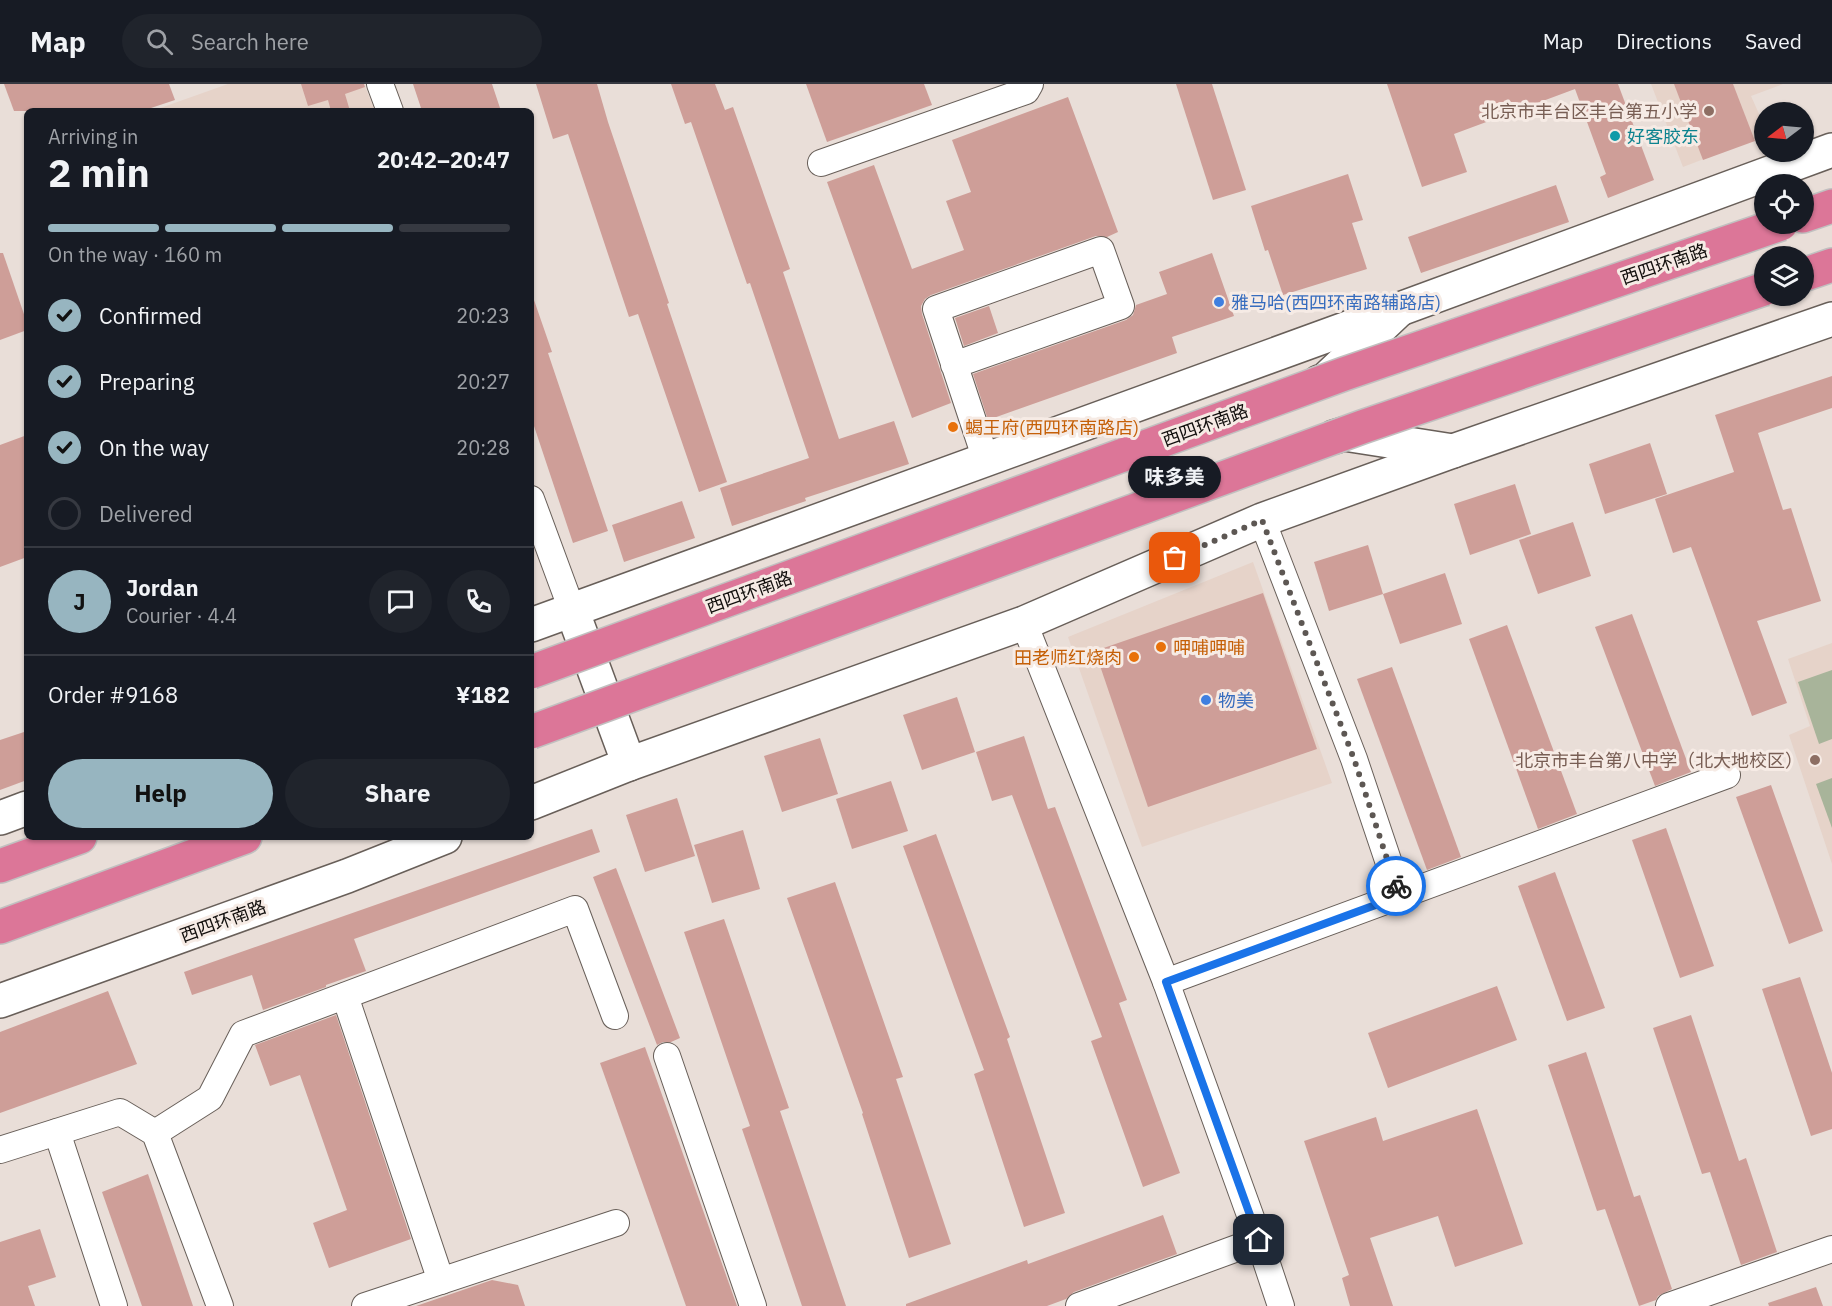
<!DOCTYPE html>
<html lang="en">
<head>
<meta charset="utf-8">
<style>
	:root { --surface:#171b24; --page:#20242c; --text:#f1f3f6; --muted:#9ea1a6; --line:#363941; --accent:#97b5c0 }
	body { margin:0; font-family:"IBM Plex Sans","Noto Sans SC",sans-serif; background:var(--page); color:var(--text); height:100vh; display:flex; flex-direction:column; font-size:22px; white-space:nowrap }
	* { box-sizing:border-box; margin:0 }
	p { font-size:20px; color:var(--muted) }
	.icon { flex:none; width:33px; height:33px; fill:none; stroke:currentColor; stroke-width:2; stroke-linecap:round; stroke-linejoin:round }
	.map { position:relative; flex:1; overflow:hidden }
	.details { position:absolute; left:24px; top:24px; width:510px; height:732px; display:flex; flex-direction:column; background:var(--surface); border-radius:9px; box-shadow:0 2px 4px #0004 }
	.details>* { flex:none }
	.needle { width:39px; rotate:254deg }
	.buttons { position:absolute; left:1754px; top:18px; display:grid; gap:12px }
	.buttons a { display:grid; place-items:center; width:60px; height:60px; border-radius:50%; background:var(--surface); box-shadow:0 2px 4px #0004; font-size:30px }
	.pin { position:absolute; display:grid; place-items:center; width:51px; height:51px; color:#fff; margin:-26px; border-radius:12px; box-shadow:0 3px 9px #0006 }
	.courier { position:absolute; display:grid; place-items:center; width:60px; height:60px; margin:-30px; border:4px solid #1a73e8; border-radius:50%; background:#fff; color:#222; box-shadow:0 2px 8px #0007 }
	.bubble { position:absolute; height:42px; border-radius:21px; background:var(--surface); box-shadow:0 2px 4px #0004; font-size:20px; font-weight:700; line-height:42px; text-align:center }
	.headline em { font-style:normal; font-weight:700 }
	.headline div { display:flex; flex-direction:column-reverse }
	.headline { display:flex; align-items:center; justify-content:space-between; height:102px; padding:0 24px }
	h1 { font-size:39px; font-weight:700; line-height:45px }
	.bar { display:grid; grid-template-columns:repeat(4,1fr); gap:9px 6px; align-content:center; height:72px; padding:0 24px }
	.bar i { height:8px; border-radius:4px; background:var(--line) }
	.bar .current { background:var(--accent) }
	.bar p { grid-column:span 4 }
	.line { display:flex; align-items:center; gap:15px; padding:0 24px; border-top:2px solid var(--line) }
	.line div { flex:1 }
	.round { display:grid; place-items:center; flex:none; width:63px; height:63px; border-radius:32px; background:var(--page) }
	ol { padding:0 24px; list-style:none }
	li { display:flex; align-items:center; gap:18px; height:66px }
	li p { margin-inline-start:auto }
	li .icon { padding:6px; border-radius:50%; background:var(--accent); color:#111; stroke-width:4 }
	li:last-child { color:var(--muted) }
	li i { width:33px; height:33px; border:3px solid var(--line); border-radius:50% }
	.button { display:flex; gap:12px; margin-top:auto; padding:12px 24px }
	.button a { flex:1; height:69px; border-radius:36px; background:var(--accent); color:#111; font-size:24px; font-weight:700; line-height:69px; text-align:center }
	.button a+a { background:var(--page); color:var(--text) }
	header { display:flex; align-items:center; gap:36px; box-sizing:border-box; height:84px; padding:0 30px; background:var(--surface); border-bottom:2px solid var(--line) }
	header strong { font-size:28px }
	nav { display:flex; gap:33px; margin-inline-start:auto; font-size:21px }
	.search { width:420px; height:54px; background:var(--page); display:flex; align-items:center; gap:15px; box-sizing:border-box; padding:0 21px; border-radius:33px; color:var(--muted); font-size:22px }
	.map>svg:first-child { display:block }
	.built { fill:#e6d3c9 }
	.green { fill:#a8b49a }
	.building { fill:#ce9e98 }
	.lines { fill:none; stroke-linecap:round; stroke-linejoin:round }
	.minor-casing { stroke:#685f59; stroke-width:28 }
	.tertiary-casing { stroke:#685f59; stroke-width:36 }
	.secondary-casing { stroke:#685f59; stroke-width:36 }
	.trunk-casing { stroke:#c1c0c0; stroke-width:36 }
	.minor { stroke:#fff; stroke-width:26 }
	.tertiary { stroke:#fff; stroke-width:33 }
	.secondary { stroke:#fff; stroke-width:33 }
	.trunk { stroke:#dc7698; stroke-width:33 }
	.trunk-bridge-casing { stroke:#c1c0c0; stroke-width:36; stroke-linecap:butt }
	.trunk-bridge { stroke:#dc7698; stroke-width:33 }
	.done { stroke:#5d5753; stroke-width:6; stroke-dasharray:0 10.8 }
	.route { stroke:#1a73e8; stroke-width:8 }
	.education-dot { fill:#8d6e63; stroke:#f6ebe5; stroke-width:2 }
	.culture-dot { fill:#0f9aa8; stroke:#f6ebe5; stroke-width:2 }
	.shop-dot { fill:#3f7fe0; stroke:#f6ebe5; stroke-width:2 }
	.food-dot { fill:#e8710a; stroke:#f6ebe5; stroke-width:2 }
	.labels { text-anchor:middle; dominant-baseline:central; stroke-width:6; stroke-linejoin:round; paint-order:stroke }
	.education-label { font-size:18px; fill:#785e54; stroke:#f6ebe5; text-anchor:end }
	.culture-label { font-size:18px; fill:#0d838f; stroke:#f6ebe5; text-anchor:start }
	.street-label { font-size:18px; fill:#110e0c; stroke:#f6ebe5 }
	.shop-label { font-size:18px; fill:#366cbe; stroke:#f6ebe5; text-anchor:start }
	.food-label { font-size:18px; fill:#c56008; stroke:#f6ebe5; text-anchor:start }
</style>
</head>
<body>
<header>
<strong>Map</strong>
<div class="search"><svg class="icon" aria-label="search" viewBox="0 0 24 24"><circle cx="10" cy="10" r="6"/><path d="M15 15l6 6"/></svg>Search here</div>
<nav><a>Map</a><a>Directions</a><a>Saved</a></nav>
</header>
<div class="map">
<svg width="1832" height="1222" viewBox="0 0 1832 1222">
	<rect width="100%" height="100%" fill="#e9ded8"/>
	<g class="built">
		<polygon points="228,0 364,0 375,27 152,27"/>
		<polygon points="1651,0 1783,0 1751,12 1764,41 1764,52 1683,83"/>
		<polygon points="1253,478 1332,699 1142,763 1068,553"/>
		<polygon points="1832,559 1832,780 1789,651 1810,642 1788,575"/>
	</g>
	<g class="green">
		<polygon points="1832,586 1832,655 1819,660 1798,598"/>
		<polygon points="1832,694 1832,744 1816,700"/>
	</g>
	<g class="building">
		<polygon points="4,0 169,0 175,16 142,27 14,27"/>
		<polygon points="301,0 364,0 365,3 345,10 350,27 331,27 328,16 308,22"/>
		<polygon points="413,0 492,0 501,27 422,27"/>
		<polygon points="536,0 597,0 608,38 669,219 667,220 727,398 699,408 638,230 629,233 568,50 553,55"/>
		<polygon points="671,0 715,0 725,26 733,23 790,185 783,188 839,355 894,337 909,380 805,414 806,417 732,442 720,404 809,374 750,199 747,200 691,38 685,40"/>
		<polygon points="806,0 924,0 932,21 827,58"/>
		<polygon points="1176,0 1212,0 1246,106 1213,116"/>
		<polygon points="1387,0 1618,0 1654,96 1608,114 1600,93 1606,90 1575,5 1454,50 1467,88 1422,103"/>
		<polygon points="1674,0 1733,0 1755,57 1703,76"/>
		<polygon points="1068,13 1118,148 1107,153 1096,152 931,211 925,215 921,222 922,230 951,319 912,334 827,98 874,81 912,185 964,166 946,117 971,108 952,56"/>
		<polygon points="1348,90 1363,136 1352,139 1367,185 1283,211 1268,166 1265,167 1251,122"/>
		<polygon points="1556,101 1569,138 1421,189 1408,153"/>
		<polygon points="0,169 3,169 27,239 27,246 0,256"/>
		<polygon points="1212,169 1234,232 1172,253 1177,269 988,336 973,290 1126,236 1133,231 1136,221 1167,210 1159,188"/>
		<polygon points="534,216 552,268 548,269 608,447 573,459 531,333 531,217"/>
		<polygon points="989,222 998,249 964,262 955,234"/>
		<polygon points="1832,292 1832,324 1758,349 1783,426 1791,424 1821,517 1757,537 1787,619 1752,632 1691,463 1673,469 1655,415 1734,388 1715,331"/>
		<polygon points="27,351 27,473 0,483 0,361"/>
		<polygon points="1650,359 1667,410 1605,430 1589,380"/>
		<polygon points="1515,400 1531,450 1470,471 1454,420"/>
		<polygon points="682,417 695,454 624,478 612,441"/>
		<polygon points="1573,438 1591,492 1538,510 1519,456"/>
		<polygon points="1368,461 1383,510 1329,527 1314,478"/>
		<polygon points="1445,489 1462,540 1400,560 1383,510"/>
		<polygon points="1263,509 1317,665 1148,723 1095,567"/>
		<polygon points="1632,530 1691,688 1655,702 1595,543"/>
		<polygon points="1507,541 1577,730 1538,745 1469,555"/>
		<polygon points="1392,583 1461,773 1427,786 1357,595"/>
		<polygon points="957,613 975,668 922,686 903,631"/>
		<polygon points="27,647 27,696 0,706 0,656"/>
		<polygon points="1024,652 1048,725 1055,723 1127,916 1119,919 1180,1089 1143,1103 1091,957 1102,953 1012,711 992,717 976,668"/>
		<polygon points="820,654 838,710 782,728 764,672"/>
		<polygon points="891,697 908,747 852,765 836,715"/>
		<polygon points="1771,701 1823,847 1789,860 1736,713"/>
		<polygon points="677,714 695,772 645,788 626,731"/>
		<polygon points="1666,744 1714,882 1680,894 1632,756"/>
		<polygon points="592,745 600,768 354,855 366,887 326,901 326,903 263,926 252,891 192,911 184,888"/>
		<polygon points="743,746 760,805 712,819 694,761"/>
		<polygon points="936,750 1010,953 1007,955 1065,1129 1024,1143 974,990 984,986 903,762"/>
		<polygon points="616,784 680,954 671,958 663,958 657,961 593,793"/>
		<polygon points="1555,788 1605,924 1567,937 1518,802"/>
		<polygon points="835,798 903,993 896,995 951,1160 909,1174 862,1030 863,1029 787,814"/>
		<polygon points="724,835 789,1024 780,1027 846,1222 802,1222 742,1045 750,1042 684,848"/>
		<polygon points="1800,893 1832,989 1832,1045 1811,1052 1762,905"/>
		<polygon points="1497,902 1517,956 1388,1004 1368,949"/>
		<polygon points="108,907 137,980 0,1029 0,948"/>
		<polygon points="336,931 411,1155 329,1184 313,1139 347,1126 300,991 270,1002 255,961"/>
		<polygon points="1691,931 1739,1077 1746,1074 1777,1168 1741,1181 1710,1088 1702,1090 1653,944"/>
		<polygon points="645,963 737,1222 686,1222 600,979"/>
		<polygon points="1586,968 1634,1113 1640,1111 1672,1205 1658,1212 1656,1216 1639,1222 1605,1125 1597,1127 1548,981"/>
		<polygon points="1477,1025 1523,1160 1455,1183 1438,1132 1370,1154 1393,1222 1350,1222 1342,1194 1349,1191 1304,1057 1376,1033 1383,1057"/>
		<polygon points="148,1090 193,1222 142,1222 102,1108"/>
		<polygon points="1163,1131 1177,1170 1074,1208 1066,1215 1047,1222 906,1222 906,1220 1027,1176 1028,1180"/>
		<polygon points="40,1145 56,1193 28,1202 35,1222 0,1222 0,1158"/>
		<polygon points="492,1196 518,1201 525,1222 416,1222"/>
		<polygon points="1816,1203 1823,1222 1769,1222 1768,1219"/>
	</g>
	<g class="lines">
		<g class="minor-casing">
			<g id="minor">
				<polyline points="380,0 390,27"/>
				<polyline points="821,79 1026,7 1030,0"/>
				<polyline points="954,281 1121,222 1101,166 936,225 986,376"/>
				<polyline points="531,415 572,526"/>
				<polyline points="1262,436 1354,675 1400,812"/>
				<polyline points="1024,539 1166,898 1259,1156"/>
				<polyline points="1166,898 1727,691"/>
				<polyline points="345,912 441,1197"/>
				<polyline points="667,972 753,1222"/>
				<polyline points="57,1048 114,1222"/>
				<polyline points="155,1049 210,1014 243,950 575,825 615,932"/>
				<polyline points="0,1066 120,1028 155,1049 220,1222"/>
				<polyline points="365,1222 616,1139"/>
				<polyline points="1079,1222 1259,1156 1281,1222"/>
				<polyline points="1669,1222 1832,1165"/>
			</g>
		</g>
		<g class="tertiary-casing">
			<g id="tertiary">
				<polyline points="572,526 629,680"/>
				<polyline points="531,541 1400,225 1832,66"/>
				<polyline points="531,719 629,680 1024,539 1262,436 1453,367 1832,235"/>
				<polyline points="0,734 27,724"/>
				<polyline points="0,917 347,792 445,753"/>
			</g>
		</g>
		<g class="secondary-casing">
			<g id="secondary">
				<polyline points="1319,298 1325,296 1400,225"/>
				<polyline points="1334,353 1344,350 1453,367"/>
			</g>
		</g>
		<g class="trunk-casing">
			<g id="trunk">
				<polyline points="1803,132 1832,122"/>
				<polyline points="1803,191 1832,181"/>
				<polyline points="0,782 80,753"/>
				<polyline points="0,843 245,753"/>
			</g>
		</g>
		<use href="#minor" class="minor"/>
		<use href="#tertiary" class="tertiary"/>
		<use href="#secondary" class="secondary"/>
		<use href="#trunk" class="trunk"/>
		<g class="trunk-bridge-casing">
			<g id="trunk-bridge">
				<polyline points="531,588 1344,290 1781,140"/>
				<polyline points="531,648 1362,343 1764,205"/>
			</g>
		</g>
		<use href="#trunk-bridge" class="trunk-bridge"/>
	</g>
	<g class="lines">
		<polyline class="done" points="1175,474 1262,436 1354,675 1396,802"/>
		<polyline class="route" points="1259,1156 1166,898 1400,812 1396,802"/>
	</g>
	<g class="education-dot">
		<circle cx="1709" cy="27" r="6"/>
		<circle cx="1815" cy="676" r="6"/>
	</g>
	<circle class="culture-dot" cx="1615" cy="52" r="6"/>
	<g class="shop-dot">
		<circle cx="1219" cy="218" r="6"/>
		<circle cx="1206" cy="616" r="6"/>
	</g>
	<g class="food-dot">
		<circle cx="953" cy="343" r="6"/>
		<circle cx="1161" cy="563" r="6"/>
		<circle cx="1134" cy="573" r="6"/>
	</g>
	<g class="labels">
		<g class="education-label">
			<text x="1697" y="27">北京市丰台区丰台第五小学</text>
			<text x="1803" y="676">北京市丰台第八中学（北大地校区）</text>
		</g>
		<g class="culture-label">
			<text x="1627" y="52">好客胶东</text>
		</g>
		<g class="street-label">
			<text transform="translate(1664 180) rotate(-19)">西四环南路</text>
			<text transform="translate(1205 341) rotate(-20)">西四环南路</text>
			<text transform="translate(749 508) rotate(-20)">西四环南路</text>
			<text transform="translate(223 837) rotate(-20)">西四环南路</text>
		</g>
		<g class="shop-label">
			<text x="1231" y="218">雅马哈(西四环南路辅路店)</text>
			<text x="1218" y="616">物美</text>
		</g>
		<g class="food-label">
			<text x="965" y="343">蝎王府(西四环南路店)</text>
			<text x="1173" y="563">呷哺呷哺</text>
			<text x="1122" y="573" text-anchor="end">田老师红烧肉</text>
		</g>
	</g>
</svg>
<div class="buttons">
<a><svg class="needle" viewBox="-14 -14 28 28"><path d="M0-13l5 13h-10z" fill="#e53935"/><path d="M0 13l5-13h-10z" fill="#9ea1a6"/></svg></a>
<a><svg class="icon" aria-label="locate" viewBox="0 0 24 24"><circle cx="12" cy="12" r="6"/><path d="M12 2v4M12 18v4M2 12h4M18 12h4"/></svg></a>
<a><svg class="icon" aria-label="layers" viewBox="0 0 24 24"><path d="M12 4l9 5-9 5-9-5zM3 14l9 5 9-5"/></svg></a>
</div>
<div class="pin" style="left:1175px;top:474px;background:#ea580c"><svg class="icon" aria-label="bag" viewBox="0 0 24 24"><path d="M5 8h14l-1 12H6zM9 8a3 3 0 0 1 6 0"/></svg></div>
<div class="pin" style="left:1259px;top:1156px;background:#1f2937"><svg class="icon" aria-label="home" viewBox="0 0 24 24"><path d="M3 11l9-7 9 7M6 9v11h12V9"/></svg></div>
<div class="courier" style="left:1396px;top:802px"><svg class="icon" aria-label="bike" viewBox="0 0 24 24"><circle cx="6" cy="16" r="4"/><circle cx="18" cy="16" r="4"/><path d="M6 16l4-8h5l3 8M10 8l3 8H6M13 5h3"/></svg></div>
<div class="bubble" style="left:1128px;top:372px;width:93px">味多美</div>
<section class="details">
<div class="headline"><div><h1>2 min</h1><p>Arriving in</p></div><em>20:42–20:47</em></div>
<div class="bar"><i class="current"></i><i class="current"></i><i class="current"></i><i></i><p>On the way · 160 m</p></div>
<ol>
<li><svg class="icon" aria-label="check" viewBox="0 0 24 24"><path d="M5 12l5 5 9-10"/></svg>Confirmed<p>20:23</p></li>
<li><svg class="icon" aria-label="check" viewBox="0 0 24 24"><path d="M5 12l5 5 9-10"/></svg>Preparing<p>20:27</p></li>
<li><svg class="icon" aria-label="check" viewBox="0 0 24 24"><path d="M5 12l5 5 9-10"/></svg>On the way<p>20:28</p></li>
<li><i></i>Delivered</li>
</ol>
<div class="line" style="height:108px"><b class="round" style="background:var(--accent);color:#111">J</b><div><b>Jordan</b><p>Courier · 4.4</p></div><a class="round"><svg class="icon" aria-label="chat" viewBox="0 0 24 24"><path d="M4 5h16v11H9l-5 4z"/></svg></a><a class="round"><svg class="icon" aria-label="phone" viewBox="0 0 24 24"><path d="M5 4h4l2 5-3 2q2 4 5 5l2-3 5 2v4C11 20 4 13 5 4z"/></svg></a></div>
<div class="line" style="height:78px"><div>Order #9168</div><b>¥182</b></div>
<div class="button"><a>Help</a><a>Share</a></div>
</section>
</div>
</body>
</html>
